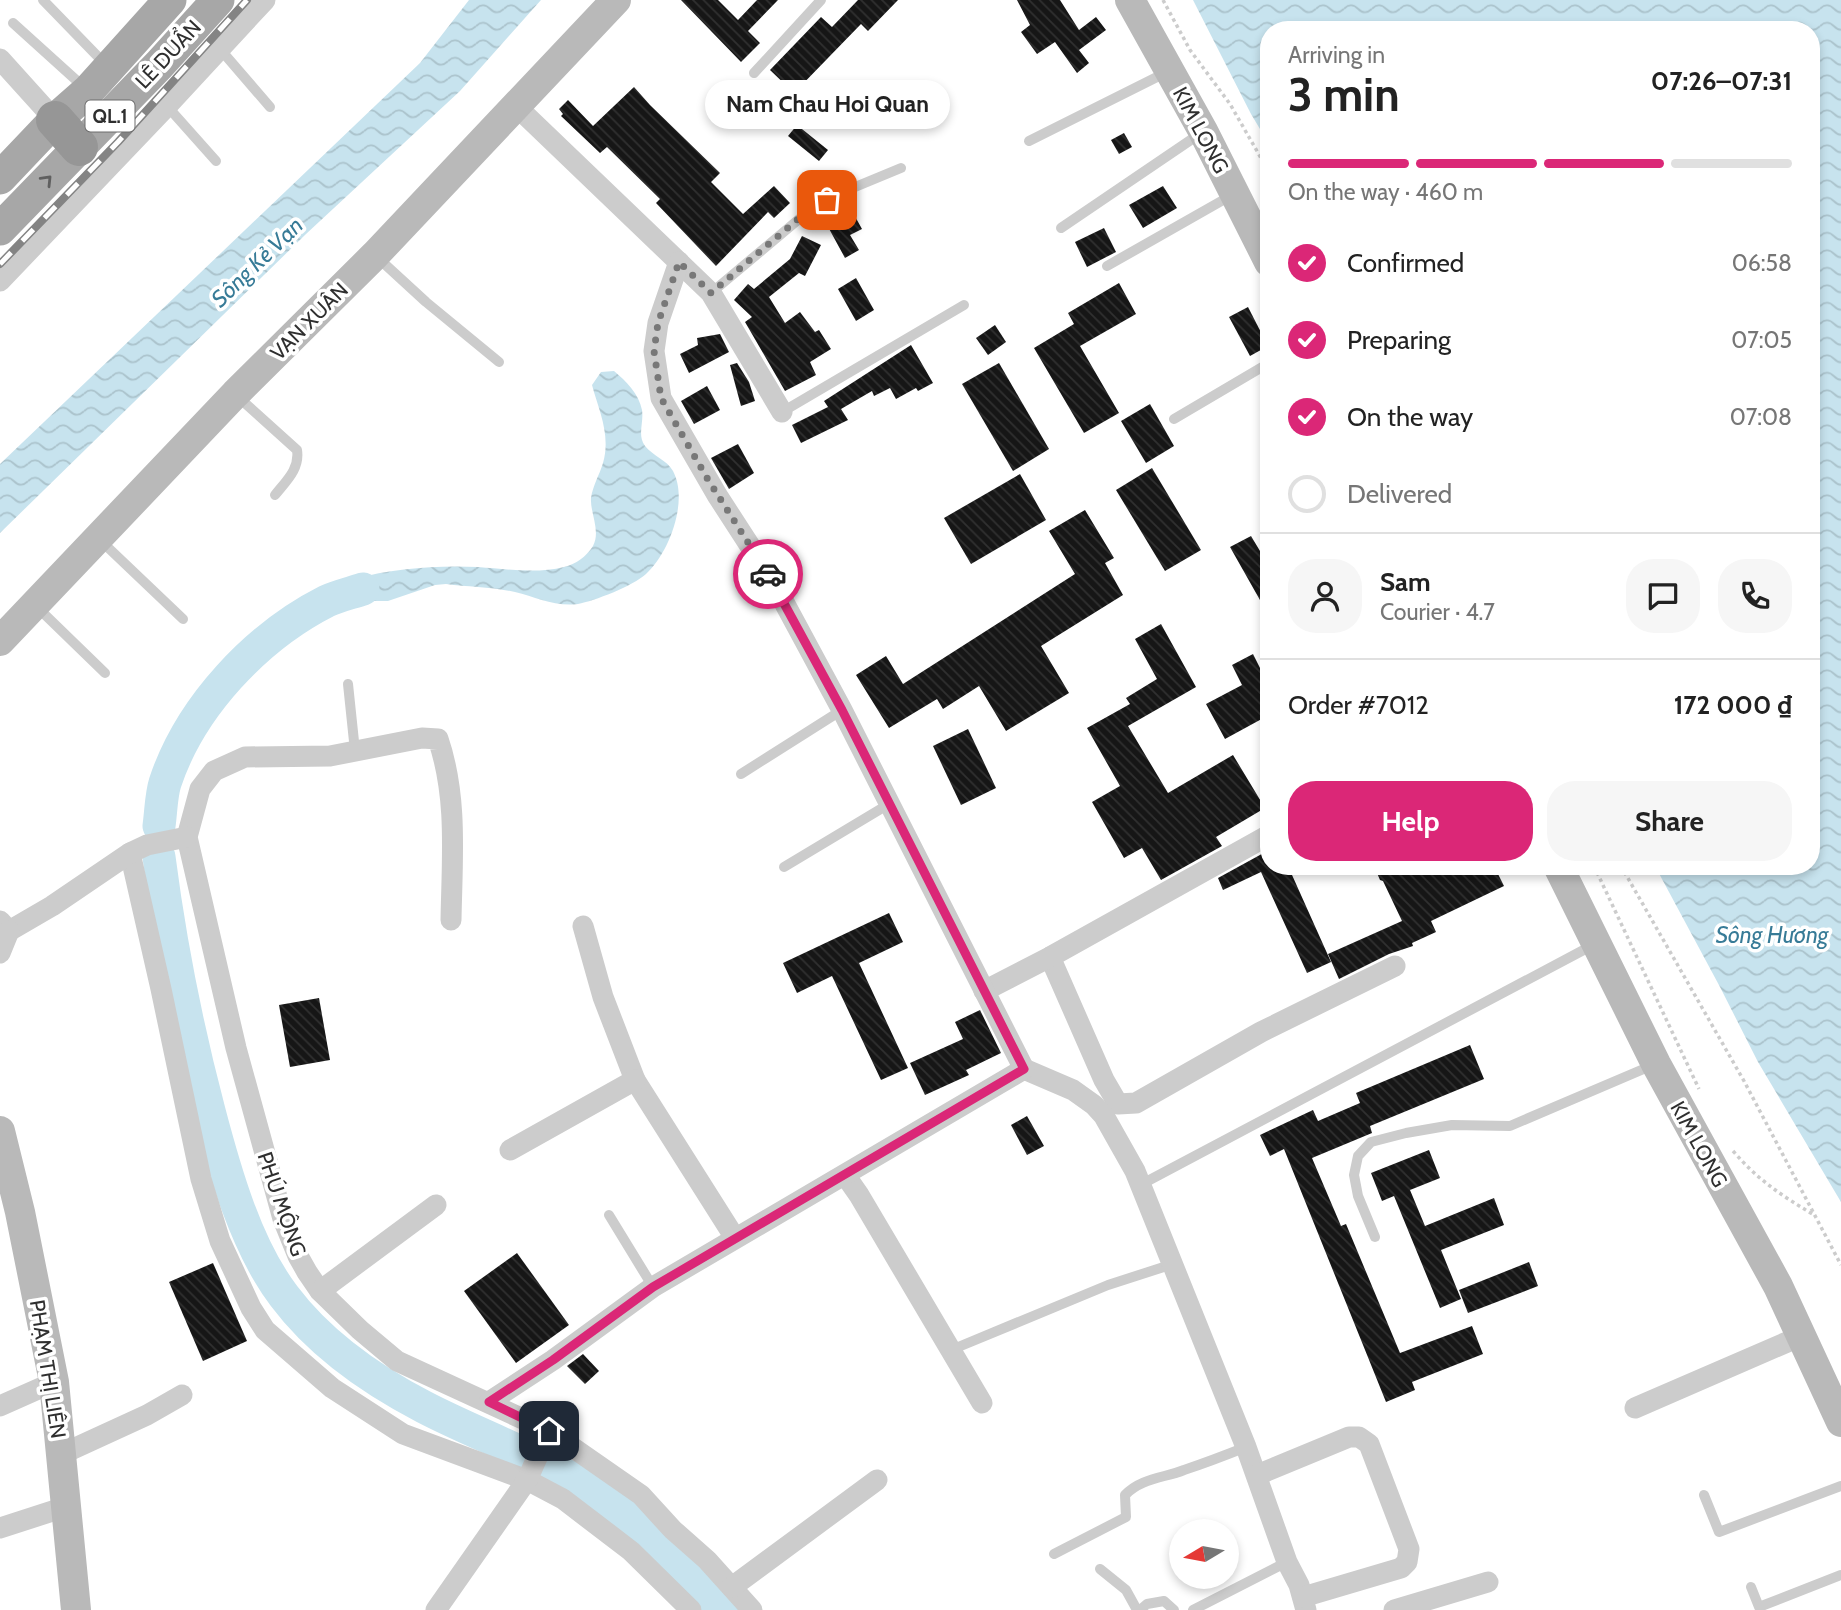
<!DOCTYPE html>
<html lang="en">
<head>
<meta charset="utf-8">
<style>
	:root { --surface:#fff; --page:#f6f6f6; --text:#222; --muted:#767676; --line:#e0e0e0; --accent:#db2777 }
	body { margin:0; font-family:Cabin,sans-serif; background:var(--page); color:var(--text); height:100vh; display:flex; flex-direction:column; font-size:26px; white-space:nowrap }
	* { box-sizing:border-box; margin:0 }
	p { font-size:23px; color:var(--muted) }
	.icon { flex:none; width:38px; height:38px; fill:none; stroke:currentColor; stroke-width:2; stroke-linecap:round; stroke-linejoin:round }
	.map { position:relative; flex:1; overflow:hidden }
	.panel { position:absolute; left:1260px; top:21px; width:560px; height:854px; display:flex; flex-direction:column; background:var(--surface); border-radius:28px; box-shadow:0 4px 10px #0003 }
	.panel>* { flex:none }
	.needle { width:46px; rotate:260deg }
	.controls { position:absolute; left:1169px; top:1519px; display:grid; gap:14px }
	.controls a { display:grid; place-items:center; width:70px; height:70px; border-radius:50%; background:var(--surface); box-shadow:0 4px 10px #0003; font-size:35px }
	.pin { position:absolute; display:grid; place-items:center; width:60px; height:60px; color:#fff; margin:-30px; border-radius:14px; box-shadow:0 4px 10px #0006 }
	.courier { position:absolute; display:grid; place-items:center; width:70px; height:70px; margin:-35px; border:5px solid #db2777; border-radius:50%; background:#fff; color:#222; box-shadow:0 2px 9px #0007 }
	.bubble { position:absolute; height:49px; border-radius:24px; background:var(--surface); box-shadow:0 4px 10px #0003; font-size:23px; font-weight:700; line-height:49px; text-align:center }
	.headline em { font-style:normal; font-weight:700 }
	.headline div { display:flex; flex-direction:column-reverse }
	.headline { display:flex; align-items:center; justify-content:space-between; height:119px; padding:0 28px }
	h1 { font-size:46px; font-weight:700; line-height:52px }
	.bar { display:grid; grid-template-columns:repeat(4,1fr); gap:10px 7px; align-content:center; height:84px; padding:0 28px }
	.bar i { height:9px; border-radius:5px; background:var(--line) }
	.bar .active { background:var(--accent) }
	.bar p { grid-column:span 4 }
	.line { display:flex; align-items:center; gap:18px; padding:0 28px; border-top:2px solid var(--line) }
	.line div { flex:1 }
	.round { display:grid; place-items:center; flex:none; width:74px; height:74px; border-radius:28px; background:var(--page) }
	ol { padding:0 28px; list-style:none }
	li { display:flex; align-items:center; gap:21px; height:77px }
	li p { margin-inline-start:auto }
	li .icon { padding:7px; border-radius:50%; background:var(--accent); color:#fff; stroke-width:4 }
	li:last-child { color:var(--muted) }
	li i { width:38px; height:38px; border:4px solid var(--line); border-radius:50% }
	.button { display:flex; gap:14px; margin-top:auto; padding:14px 28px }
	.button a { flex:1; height:80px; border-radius:28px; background:var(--accent); color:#fff; font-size:28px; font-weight:700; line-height:80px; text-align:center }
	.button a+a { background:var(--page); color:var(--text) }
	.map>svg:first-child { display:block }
	.water { fill:url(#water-waves) }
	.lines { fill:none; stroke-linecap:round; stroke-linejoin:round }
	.river { stroke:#c7e3ee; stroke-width:33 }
	.building { fill:url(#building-back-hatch) }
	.path { stroke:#ccc; stroke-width:3.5; stroke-dasharray:3.5 3.5; stroke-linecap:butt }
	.lane { stroke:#ccc; stroke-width:10 }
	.street { stroke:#ccc; stroke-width:21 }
	.secondary { stroke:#b9b9b9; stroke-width:30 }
	.primary { stroke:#a7a7a7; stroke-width:33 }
	.highway { stroke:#969696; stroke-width:38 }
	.rail-casing { stroke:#848484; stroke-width:8 }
	.rail { stroke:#fff; stroke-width:5; stroke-dasharray:16; stroke-linecap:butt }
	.oneway { stroke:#5f5f5f }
	.done { stroke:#787878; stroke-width:7; stroke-dasharray:0 12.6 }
	.route { stroke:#db2777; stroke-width:9 }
	.labels { text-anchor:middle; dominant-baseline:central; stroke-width:7; stroke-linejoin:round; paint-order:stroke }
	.shield { fill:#fff; stroke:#6d6d6d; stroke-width:2 }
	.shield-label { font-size:19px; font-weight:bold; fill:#2f2f2f }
	.street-label { font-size:21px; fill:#2f2f2f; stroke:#fff }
	.water-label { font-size:23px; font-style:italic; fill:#377b97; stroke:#fff }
</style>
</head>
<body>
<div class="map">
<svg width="1841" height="1610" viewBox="0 0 1841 1610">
	<defs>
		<pattern id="water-waves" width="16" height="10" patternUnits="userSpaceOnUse" patternTransform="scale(1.75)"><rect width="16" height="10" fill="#c7e3ee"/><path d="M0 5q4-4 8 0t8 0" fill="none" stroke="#abc3cc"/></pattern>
		<pattern id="building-back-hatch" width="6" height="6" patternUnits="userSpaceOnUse" patternTransform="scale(1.75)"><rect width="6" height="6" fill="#161616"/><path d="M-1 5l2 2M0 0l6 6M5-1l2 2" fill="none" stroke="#303030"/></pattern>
	</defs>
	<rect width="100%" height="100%" fill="#fff"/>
	<g class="water">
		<polygon points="469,0 541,0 460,91 306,234 0,533 0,464 420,63"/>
		<polygon points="1193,0 1841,0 1841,1202 1758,1062 1720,987 1655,866 1811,866 1811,30 1269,30 1269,144 1251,114"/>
		<path d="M 614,371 C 626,381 639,394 642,410 C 644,423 637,435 645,446 C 653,456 667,460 673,471 C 689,501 669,553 646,574 C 633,586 594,601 578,604 C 555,607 536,597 515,592 C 493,587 468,587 446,584 L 435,585 L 388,601 L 345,601 L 321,605 C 332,596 342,584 355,579 C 392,568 440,565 478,567 C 505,569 537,574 564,567 C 576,564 586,557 593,546 C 601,531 590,513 591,498 C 593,485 599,476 603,463 C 611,435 599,411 592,385 L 601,372 Z"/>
	</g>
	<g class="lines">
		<g class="river">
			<path d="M 159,826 C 161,812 161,796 165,783 C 190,707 256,637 327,601 C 338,596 351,593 363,589"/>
			<path d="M 159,857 C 170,942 187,1028 209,1111 C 225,1172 246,1246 284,1296 C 320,1344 372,1380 424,1407 C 468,1430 515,1447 558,1471 C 622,1504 676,1558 724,1610"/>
		</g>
	</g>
	<g class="building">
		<polygon points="681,0 718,0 738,20 757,0 778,0 748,31 760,43 741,62"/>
		<polygon points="858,0 898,0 868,31 861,24 794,93 770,70 821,17 832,27"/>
		<polygon points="1017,0 1060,0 1079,30 1096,17 1106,30 1079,50 1089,63 1077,73 1055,42 1037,54 1021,32 1030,25"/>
		<polygon points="634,87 650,105 720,173 711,182 743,214 774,186 790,203 774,218 768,212 716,266 656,203 660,199 607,147 600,153 561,116 563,114 559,109 568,100 593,126"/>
		<polygon points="797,125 828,150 819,161 788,136"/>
		<polygon points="1124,133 1132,147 1119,154 1111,140"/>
		<polygon points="1163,186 1177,208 1143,228 1129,205"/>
		<polygon points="852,211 862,229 850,235 859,250 845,258 827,225"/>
		<polygon points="1104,228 1116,252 1087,267 1075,242"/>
		<polygon points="802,236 821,245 805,276 799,273 769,297 785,323 800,312 815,332 819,330 831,349 810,362 816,375 785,391 745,322 752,317 734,300 748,284 754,289 790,259"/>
		<polygon points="856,278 874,310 856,321 838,289"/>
		<polygon points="1119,283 1136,314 1080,346 1119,413 1084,433 1034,348 1074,324 1068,313"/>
		<polygon points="1248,307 1268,346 1250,356 1229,317"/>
		<polygon points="995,325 1006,342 988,355 976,338"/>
		<polygon points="720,334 729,352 689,373 680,354 698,345 697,338"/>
		<polygon points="911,345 933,383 918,391 916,388 896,399 890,388 874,396 872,391 841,409 848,420 801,443 792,425 828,407 824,401"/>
		<polygon points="737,363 749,382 755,401 741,406 730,365"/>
		<polygon points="999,363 1049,449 1013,471 962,384"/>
		<polygon points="707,386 720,410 694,424 681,401"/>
		<polygon points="1150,404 1174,446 1146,463 1121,421"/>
		<polygon points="738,444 754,473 729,489 711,458"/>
		<polygon points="1152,468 1201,550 1165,571 1116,490"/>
		<polygon points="1020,474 1046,520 971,564 944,518"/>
		<polygon points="1085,510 1114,558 1105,563 1123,595 1041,646 1069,693 1006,731 979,686 943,709 937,699 889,728 856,675 886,656 903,684 1075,574 1049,531"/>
		<polygon points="1251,536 1260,551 1269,546 1269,616 1230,547"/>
		<polygon points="1161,624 1196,687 1128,726 1168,793 1233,755 1265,808 1216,837 1222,846 1161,880 1142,848 1124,858 1092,802 1120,786 1087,728 1130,704 1126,698 1157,679 1135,639"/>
		<polygon points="1253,654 1262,672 1269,668 1269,715 1225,739 1206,704 1242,685 1232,665"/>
		<polygon points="968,729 996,788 961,805 933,746"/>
		<polygon points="1269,850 1269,866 1288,866 1331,962 1307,973 1261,872 1223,890 1218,878"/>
		<polygon points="1374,866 1494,866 1504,886 1431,921 1436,932 1412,943 1413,946 1389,954 1339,979 1328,954 1402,921 1383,881 1380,880"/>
		<polygon points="889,913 903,942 859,963 908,1068 881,1080 832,976 797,993 783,963"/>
		<polygon points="319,998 330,1060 290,1067 279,1005"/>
		<polygon points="980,1010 1001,1053 966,1070 969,1075 925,1095 910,1063 963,1039 955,1022"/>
		<polygon points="1470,1045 1484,1079 1370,1126 1372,1133 1312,1158 1341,1226 1346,1224 1400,1353 1472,1326 1483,1354 1412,1382 1415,1390 1386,1402 1284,1149 1270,1156 1260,1135 1313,1110 1318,1121 1360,1103 1356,1093"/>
		<polygon points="1027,1116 1044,1146 1027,1155 1011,1125"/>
		<polygon points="1429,1150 1440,1178 1410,1190 1425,1226 1494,1198 1504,1225 1441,1250 1461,1299 1440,1308 1394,1196 1382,1201 1371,1173"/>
		<polygon points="517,1253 569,1325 516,1363 464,1291"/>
		<polygon points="1529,1262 1538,1286 1468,1313 1459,1290"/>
		<polygon points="213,1263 247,1341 203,1361 169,1282"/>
		<polygon points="583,1354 599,1371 585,1384 567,1366"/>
	</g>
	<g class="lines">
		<g class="path">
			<polyline points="1163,0 1190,50 1230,104 1269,172"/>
			<polyline points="1594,866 1699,1089"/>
			<polyline points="1621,866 1744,1081 1841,1265"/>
			<path d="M 1733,1151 C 1759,1181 1781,1195 1814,1215"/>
		</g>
		<g class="lane">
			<polyline points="43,0 107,66"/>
			<polyline points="13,23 86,89"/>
			<polyline points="220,49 270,107"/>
			<polyline points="754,73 821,0"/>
			<polyline points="167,106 216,161"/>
			<polyline points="1029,141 1167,72"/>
			<polyline points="1061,228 1201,133"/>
			<polyline points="377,257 426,302 499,362"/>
			<polyline points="1107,266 1232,195"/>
			<polyline points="711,293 811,209 843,192 901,168"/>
			<path d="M 237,396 L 297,450 C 300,469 286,481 275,495"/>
			<polyline points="782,412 964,305"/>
			<polyline points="1174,419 1269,363"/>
			<polyline points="99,539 183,619"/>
			<polyline points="37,607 105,673"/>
			<polyline points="348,684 355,751"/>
			<polyline points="741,774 842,710"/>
			<polyline points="784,867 889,804"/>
			<polyline points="1142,1184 1593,945"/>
			<polyline points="609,1215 653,1287"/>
			<polyline points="1375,1237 1358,1196 1354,1175 1358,1156 1371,1142 1406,1133 1452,1125 1510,1126 1653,1065"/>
			<polyline points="951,1350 1108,1285 1173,1264"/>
			<polyline points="1704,1495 1719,1532 1841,1486"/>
			<path d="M 1054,1554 L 1126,1517 L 1125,1495 C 1141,1478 1164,1478 1184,1470 C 1205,1463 1226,1455 1246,1447"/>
			<polyline points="1100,1569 1126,1590 1137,1610"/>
			<polyline points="1751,1587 1759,1607 1841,1575"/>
			<polyline points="1140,1610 1147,1604 1164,1601 1174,1610"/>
			<polyline points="1193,1610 1287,1562"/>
		</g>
		<g class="street">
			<polyline points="0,59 55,120"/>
			<polyline points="516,106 711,293 782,412"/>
			<polyline points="0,281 167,106 265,0"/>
			<polyline points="130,853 161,989 201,1179 220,1241 251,1308 265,1330 332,1388 403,1434 527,1480 563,1499 631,1551 691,1610"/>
			<path d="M 451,920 C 452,860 458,797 438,739 L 422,738 L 330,756 L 245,757 L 214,771 L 200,789 L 187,837 L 236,1048 L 283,1219 L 298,1256 L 307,1272 L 320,1291 L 360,1330 L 397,1361 L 549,1431 L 641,1495 L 673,1530 L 707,1560 L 752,1610"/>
			<polyline points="0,921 9,931 52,906 130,853 147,845 187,837"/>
			<polyline points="583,926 603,997 635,1080 735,1238"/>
			<polyline points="0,953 9,931"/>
			<polyline points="1050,957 1104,1080 1118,1104 1136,1103 1261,1032 1395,966"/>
			<polyline points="984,991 1050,957 1269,835"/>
			<polyline points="1024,1069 1073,1090 1094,1105 1104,1116 1135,1171 1246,1447 1287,1562 1299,1585 1306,1610"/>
			<polyline points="510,1150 635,1080"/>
			<polyline points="845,1175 859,1195 982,1403"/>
			<polyline points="320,1291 436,1205"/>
			<polyline points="489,1402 553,1360 653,1287 1024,1069 842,710 772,580 717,495 661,398 654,351 658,323 679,262"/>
			<polyline points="0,1406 54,1382"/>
			<polyline points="1635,1408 1801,1336"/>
			<polyline points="62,1454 147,1415 182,1395"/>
			<polyline points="1257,1475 1349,1437 1359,1437 1369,1444 1409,1549 1407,1562 1401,1568 1303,1597"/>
			<polyline points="0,1528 65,1507"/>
			<polyline points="732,1587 877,1480"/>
			<polyline points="436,1610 527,1480 549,1431"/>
			<polyline points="1394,1610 1488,1582"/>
		</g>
		<g class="secondary">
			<polyline points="1130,0 1203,131 1269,262"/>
			<polyline points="0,641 235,394 375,255 616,0"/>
			<polyline points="1558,866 1656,1064 1778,1286 1841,1422"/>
			<polyline points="0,1131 20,1212 54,1382 76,1610"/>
		</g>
		<g class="primary">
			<polyline points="0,178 55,120 88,91 170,0"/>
			<polyline points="0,229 159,65 218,0"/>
		</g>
		<polyline class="highway" points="55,120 79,147"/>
		<g class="rail-casing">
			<polyline id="rail" points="0,264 118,142 247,0"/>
		</g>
		<use href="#rail" class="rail"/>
	</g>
	<defs><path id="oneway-chevron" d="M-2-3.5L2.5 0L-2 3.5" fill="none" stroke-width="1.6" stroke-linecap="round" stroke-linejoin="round" transform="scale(1.75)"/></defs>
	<use class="oneway" href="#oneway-chevron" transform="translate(47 180) rotate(-46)"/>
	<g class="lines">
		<polyline class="done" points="768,574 707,478 661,398 654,351 658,323 679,262 711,293 810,209 827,200"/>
		<polyline class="route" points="549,1431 489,1402 553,1360 653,1287 1024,1069 842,710 768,574"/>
	</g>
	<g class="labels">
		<rect class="shield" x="85.5" y="100.5" width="49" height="31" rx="5"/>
		<g class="shield-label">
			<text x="110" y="116">QL.1</text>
		</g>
		<g class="street-label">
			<text transform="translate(168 54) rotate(-47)">LÊ DUẨN</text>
			<text transform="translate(1201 130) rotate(62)">KIM LONG</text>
			<text transform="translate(309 321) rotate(-45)">VẠN XUÂN</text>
			<text transform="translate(1699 1144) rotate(61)">KIM LONG</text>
			<text transform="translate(282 1204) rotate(71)">PHÚ MỘNG</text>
			<text transform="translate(48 1369) rotate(81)">PHẠM THỊ LIÊN</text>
		</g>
		<g class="water-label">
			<text transform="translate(257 262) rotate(-44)">Sông Kẻ Vạn</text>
			<text x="1772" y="935">Sông Hương</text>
		</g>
	</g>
</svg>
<div class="controls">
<a><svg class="needle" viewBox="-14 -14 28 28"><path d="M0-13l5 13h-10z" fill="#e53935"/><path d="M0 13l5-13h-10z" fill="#767676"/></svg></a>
</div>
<div class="pin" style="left:827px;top:200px;background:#ea580c"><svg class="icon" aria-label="bag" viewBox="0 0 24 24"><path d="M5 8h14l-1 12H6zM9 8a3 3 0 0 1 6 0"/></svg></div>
<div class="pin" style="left:549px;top:1431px;background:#1f2937"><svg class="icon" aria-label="home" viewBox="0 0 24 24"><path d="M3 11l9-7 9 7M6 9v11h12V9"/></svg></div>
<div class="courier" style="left:768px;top:574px"><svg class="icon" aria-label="car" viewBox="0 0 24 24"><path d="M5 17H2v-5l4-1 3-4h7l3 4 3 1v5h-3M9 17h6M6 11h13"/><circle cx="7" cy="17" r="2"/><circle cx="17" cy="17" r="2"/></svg></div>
<div class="bubble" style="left:705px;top:80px;width:245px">Nam Chau Hoi Quan</div>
<section class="panel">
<div class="headline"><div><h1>3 min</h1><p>Arriving in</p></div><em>07:26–07:31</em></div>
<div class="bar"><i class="active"></i><i class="active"></i><i class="active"></i><i></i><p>On the way · 460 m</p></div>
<ol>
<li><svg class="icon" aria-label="check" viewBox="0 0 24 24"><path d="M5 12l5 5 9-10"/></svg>Confirmed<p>06:58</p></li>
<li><svg class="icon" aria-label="check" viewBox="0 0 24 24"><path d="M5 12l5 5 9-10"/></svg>Preparing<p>07:05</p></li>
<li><svg class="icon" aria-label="check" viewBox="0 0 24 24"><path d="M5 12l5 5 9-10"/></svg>On the way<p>07:08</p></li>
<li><i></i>Delivered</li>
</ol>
<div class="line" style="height:126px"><a class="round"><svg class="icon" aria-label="person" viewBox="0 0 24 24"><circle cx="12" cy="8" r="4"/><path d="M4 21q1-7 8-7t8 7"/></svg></a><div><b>Sam</b><p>Courier · 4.7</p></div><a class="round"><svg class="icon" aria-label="chat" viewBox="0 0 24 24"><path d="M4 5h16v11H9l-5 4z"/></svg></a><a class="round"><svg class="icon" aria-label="phone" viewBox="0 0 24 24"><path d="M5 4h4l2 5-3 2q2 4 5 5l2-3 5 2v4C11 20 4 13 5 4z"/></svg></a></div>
<div class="line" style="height:91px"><div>Order #7012</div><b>172 000 ₫</b></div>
<div class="button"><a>Help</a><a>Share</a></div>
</section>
</div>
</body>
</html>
